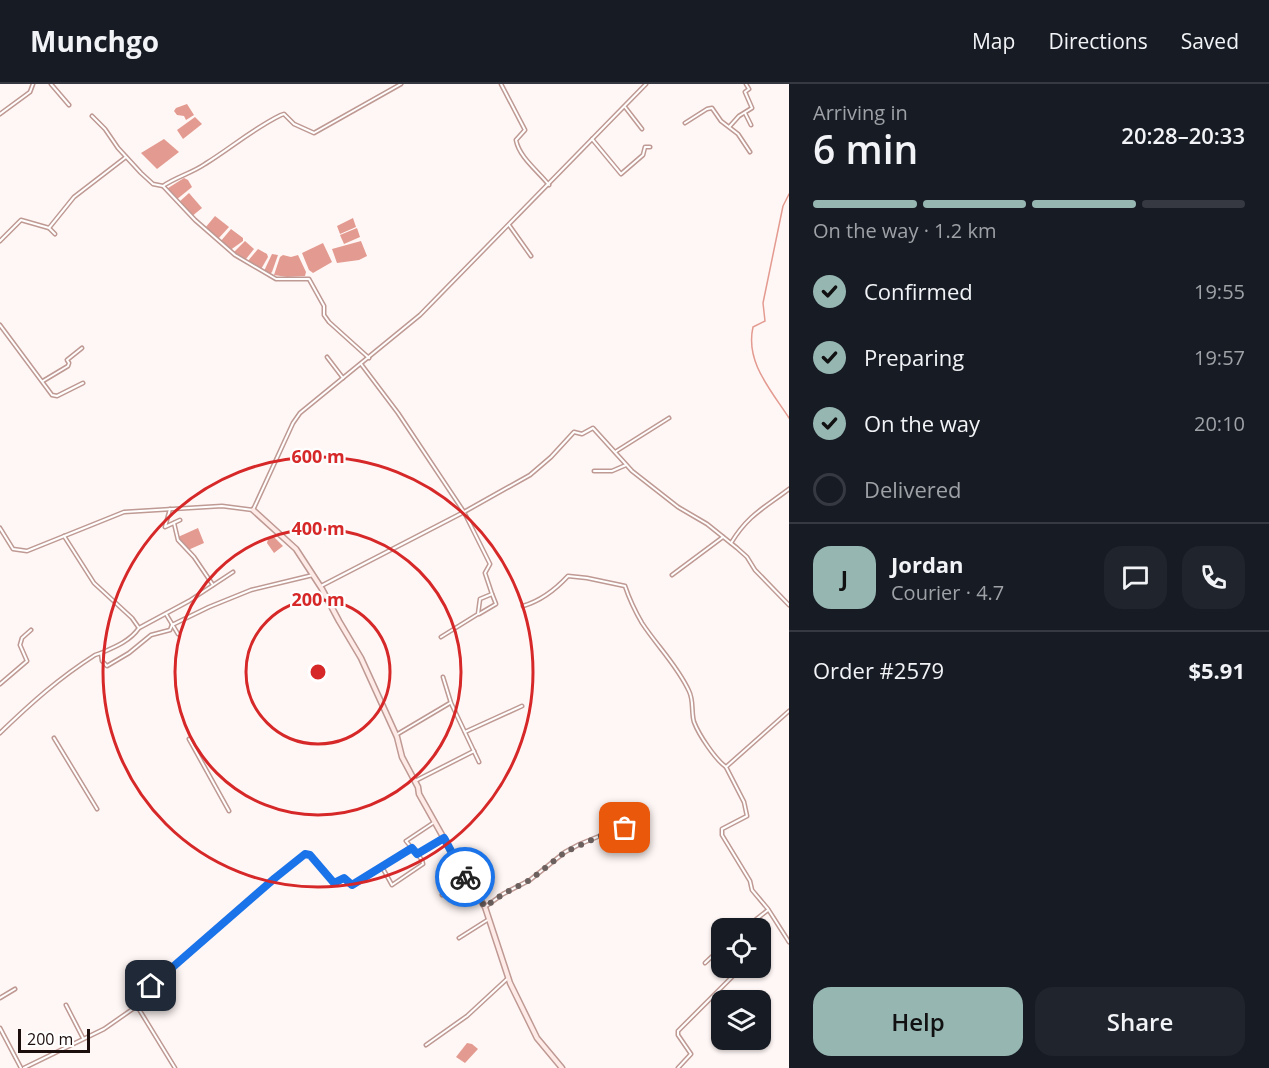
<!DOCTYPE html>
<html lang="en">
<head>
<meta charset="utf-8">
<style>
	:root { --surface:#171b24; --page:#20242c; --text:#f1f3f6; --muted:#9ea1a6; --line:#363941; --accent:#96b6b2 }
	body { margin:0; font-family:"Open Sans",sans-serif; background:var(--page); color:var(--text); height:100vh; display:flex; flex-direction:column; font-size:22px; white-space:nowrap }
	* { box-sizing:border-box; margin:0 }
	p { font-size:20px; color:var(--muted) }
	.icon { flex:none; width:33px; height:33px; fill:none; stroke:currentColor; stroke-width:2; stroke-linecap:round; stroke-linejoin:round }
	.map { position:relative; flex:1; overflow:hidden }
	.sheet { display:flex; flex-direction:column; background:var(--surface); width:480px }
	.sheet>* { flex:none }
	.buttons { position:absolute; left:711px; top:834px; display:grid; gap:12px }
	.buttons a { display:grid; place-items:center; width:60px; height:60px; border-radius:12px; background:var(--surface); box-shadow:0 2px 4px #0004; font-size:30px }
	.scale { position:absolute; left:18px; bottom:15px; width:72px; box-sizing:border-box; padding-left:6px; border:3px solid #1b0e0c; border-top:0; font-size:16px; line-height:21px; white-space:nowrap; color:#1b0e0c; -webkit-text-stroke:4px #fff; paint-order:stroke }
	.pin { position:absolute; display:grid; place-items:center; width:51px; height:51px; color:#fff; margin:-26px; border-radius:12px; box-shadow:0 3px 9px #0006 }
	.courier { position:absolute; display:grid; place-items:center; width:60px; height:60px; margin:-30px; border:4px solid #1a73e8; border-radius:50%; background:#fff; color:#222; box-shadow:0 2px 8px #0007 }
	.overview em { font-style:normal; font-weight:600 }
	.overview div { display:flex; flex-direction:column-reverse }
	.overview { display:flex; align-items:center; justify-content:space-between; height:102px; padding:0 24px }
	h1 { font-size:39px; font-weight:600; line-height:45px }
	.bar { display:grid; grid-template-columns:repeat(4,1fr); gap:9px 6px; align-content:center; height:72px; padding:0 24px }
	.bar i { height:8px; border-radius:4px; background:var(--line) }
	.bar .on { background:var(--accent) }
	.bar p { grid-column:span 4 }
	.line { display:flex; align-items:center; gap:15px; padding:0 24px; border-top:2px solid var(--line) }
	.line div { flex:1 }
	.round { display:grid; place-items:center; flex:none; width:63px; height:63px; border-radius:18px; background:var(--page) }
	ol { padding:0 24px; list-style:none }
	li { display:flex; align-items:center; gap:18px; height:66px }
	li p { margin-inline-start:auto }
	li .icon { padding:6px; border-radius:50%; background:var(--accent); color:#111; stroke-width:4 }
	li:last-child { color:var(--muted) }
	li i { width:33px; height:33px; border:3px solid var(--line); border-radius:50% }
	.primary-button { display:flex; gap:12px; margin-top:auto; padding:12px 24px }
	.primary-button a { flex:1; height:69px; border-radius:18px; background:var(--accent); color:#111; font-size:24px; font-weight:600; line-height:69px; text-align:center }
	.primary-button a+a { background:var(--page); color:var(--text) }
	header { display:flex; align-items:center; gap:36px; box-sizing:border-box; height:84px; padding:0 30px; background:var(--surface); border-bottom:2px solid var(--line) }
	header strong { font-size:28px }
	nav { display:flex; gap:33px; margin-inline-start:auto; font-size:21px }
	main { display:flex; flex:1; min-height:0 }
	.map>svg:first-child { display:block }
	.water { fill:#e39a90 }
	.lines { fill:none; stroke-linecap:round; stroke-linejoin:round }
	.stream { stroke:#e39a90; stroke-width:1.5 }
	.street-casing { stroke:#bf9993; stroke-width:5 }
	.secondary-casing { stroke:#bf9993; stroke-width:7 }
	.street { stroke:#fff; stroke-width:2 }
	.secondary { stroke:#feeae7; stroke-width:4 }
	.done { stroke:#6b605e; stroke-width:6; stroke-dasharray:0 10.8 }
	.route { stroke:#1a73e8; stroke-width:8 }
	.ring { fill:none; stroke:#d62828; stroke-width:3 }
	.centre { fill:#d62828; stroke:#fff; stroke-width:3 }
	.ring-label { font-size:18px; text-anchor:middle; font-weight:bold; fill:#d62828; stroke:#fff; stroke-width:4.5; stroke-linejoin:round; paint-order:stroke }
</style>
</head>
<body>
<header>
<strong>Munchgo</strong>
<nav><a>Map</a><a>Directions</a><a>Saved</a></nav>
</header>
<main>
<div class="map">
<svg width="789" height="984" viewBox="0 0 789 984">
	<rect width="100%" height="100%" fill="#fff7f5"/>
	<g class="water">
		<polygon points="187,20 194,31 186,36 184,32 177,31 174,27 176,24"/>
		<polygon points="195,33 202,40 183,55 177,46"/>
		<polygon points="164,55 179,68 157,85 141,69"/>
		<polygon points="184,94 188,96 192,103 176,116 165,106"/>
		<polygon points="189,109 202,124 191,133 178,119"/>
		<polygon points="215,132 229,143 218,155 214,155 205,144"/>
		<polygon points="353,134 356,143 340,150 337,142"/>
		<polygon points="357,144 360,153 344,160 340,151"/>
		<polygon points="231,145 243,154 243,157 229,167 220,158"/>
		<polygon points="245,157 254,165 246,175 242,176 233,169"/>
		<polygon points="361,157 367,172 359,176 337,179 332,165"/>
		<polygon points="323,159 332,178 313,189 309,186 302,169"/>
		<polygon points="258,165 267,170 268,173 260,187 247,178"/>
		<polygon points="272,170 278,171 272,188 270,190 264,187"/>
		<polygon points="283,171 291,173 298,171 306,188 305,192 287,193 274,191 280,173"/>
		<polygon points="198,444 204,459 188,466 178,453"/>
		<polygon points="274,453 283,462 274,469 267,459 268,455"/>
		<polygon points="467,959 472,960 478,965 465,979 456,973"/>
	</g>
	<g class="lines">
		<path class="stream" d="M 789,110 L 783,122 L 763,219 L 765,237 L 753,243 C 745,278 771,306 789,334"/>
		<g class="street-casing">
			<g id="street">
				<polyline points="51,0 69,21"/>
				<path d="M 501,0 L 525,46 L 516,56 C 519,73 538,87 549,101"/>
				<polyline points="625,23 642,45"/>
				<polyline points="745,29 751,41"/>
				<polyline points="0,30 30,8 33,0"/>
				<polyline points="92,32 105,45 118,64 141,89 153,100 163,102 195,136 235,171 276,195 309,195 324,222 324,231 329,238 369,274"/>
				<polyline points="685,39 707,25 712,24 721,37 738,50 750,68"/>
				<polyline points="730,42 739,32 752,24 745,8 749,5 746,0"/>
				<polyline points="592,55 621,90 643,71 645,63 650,63"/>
				<path d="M 163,102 C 176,93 192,89 205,80 C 231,64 254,44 281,31 L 284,30 L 294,40 L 314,49 L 401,0"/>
				<polyline points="509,141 531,172"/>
				<polyline points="49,144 55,150"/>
				<polyline points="0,157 21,136 49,144 74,113 126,73"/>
				<polyline points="0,241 52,311 57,312 83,299"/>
				<polyline points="327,273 343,294"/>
				<polyline points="43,297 68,282 69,279 67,276 82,264"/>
				<polyline points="615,368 669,334"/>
				<polyline points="594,387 612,387 626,381"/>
				<polyline points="170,425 165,443 180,436"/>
				<polyline points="174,439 178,456 194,473 213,501"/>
				<polyline points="0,444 13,465 27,467 124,428 222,422 253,426 293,339 300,329 420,231 646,0"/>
				<polyline points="64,452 94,499 132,534 139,544"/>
				<path d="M 731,459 C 748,431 764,424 789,405"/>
				<polyline points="672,491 723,453"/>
				<polyline points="321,502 464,428 398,329 361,280"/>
				<path d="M 523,522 C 540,517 556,505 568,492 L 587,494 L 625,502 C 629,514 635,527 642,539 C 657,562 677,581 689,607 C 694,617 691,628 694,638 C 699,651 715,675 726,683"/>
				<polyline points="166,530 178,550"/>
				<polyline points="479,530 496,520 492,510"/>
				<polyline points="441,553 478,530 480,515 492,510 485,489 490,480 464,428 530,391 551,373 574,348 582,350 593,344 632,387 678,423 707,440 737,464 747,473 755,486 789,521"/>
				<path d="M 101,569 C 115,563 130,557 139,544 L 189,517 L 233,488"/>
				<polyline points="443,593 451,619 479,678"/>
				<polyline points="0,600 27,577 20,561 22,554 31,546"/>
				<polyline points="789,627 726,683 744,718 747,732 722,745 722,751 750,797 752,806 768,825 789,858"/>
				<polyline points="465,648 522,622"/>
				<path d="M 0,649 C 31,619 59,594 95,571 L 101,569 L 102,577 L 107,582 L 129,569 L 151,551 L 170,546 L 172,541 L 209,523 L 251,506 L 313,491"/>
				<polyline points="396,651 450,619"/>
				<polyline points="54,654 97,725"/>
				<polyline points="189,655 229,727"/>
				<polyline points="415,697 474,667"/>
				<polyline points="618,727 629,760"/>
				<polyline points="418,769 444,754"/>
				<polyline points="382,783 412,764"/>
				<polyline points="442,811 467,796"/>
				<polyline points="485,823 503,810 530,796 565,768 580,760 607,749 640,742"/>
				<polyline points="745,844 768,826"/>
				<polyline points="459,854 489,835"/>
				<polyline points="705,879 722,863"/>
				<polyline points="0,914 15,905"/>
				<polyline points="66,921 83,954"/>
				<polyline points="137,922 175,984"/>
				<polyline points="0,944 21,984"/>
				<polyline points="426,961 467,932 507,895"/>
				<polyline points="24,984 104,945 137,922 135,917 275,794 305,770 310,771 334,799 344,794 353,801 382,783 392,801 423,780 422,776 406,757 433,739"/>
				<polyline points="678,984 691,970 678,951 678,947 735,890"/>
			</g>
		</g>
		<g class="secondary-casing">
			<polyline id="secondary" points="253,426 296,465 322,505 339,537 361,574 397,653 402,673 418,703 419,710 465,792 485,823 510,899 537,954 562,984"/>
		</g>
		<use href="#street" class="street"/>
		<use href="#secondary" class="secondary"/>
	</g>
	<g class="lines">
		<polyline class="done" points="465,793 485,823 503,810 530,796 565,768 607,749 625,744"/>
		<polyline class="route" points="151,902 275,794 305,770 310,771 334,799 344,794 352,801 412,764 417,770 444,754 465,793"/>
	</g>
	<g class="ring">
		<circle cx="318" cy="588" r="72"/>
		<circle cx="318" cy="588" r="143"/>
		<circle cx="318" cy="588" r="215"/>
	</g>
	<circle cx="318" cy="588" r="9" class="centre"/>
	<g class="ring-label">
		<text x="318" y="379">600 m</text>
		<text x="318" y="451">400 m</text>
		<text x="318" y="522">200 m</text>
	</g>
</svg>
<div class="buttons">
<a><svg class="icon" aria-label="locate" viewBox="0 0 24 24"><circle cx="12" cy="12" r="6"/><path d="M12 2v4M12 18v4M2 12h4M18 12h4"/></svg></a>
<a><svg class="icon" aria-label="layers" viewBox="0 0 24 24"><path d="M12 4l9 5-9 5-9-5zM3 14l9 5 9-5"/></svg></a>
</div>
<div class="scale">200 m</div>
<div class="pin" style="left:625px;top:744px;background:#ea580c"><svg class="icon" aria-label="bag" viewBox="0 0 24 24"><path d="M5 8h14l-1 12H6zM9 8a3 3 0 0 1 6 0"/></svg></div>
<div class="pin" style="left:151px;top:902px;background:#1f2937"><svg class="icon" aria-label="home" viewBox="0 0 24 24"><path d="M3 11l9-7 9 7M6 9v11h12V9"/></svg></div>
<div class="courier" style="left:465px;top:793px"><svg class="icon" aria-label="bike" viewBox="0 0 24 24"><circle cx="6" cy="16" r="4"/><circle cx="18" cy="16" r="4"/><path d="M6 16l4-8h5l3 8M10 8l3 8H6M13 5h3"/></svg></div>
</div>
<section class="sheet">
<div class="overview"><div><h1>6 min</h1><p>Arriving in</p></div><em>20:28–20:33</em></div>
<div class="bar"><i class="on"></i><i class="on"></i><i class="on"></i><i></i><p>On the way · 1.2 km</p></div>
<ol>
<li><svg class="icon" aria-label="check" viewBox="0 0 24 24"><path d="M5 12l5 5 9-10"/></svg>Confirmed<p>19:55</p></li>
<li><svg class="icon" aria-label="check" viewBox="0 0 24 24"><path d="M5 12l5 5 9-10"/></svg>Preparing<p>19:57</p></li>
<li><svg class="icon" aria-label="check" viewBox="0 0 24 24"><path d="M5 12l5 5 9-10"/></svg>On the way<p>20:10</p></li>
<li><i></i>Delivered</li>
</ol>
<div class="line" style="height:108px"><b class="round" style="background:var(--accent);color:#111">J</b><div><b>Jordan</b><p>Courier · 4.7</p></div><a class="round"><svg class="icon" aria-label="chat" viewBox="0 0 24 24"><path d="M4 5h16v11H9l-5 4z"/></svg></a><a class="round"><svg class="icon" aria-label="phone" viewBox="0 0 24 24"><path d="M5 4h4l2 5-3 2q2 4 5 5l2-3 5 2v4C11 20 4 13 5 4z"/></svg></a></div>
<div class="line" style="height:78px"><div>Order #2579</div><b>$5.91</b></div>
<div class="primary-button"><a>Help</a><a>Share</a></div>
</section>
</main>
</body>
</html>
